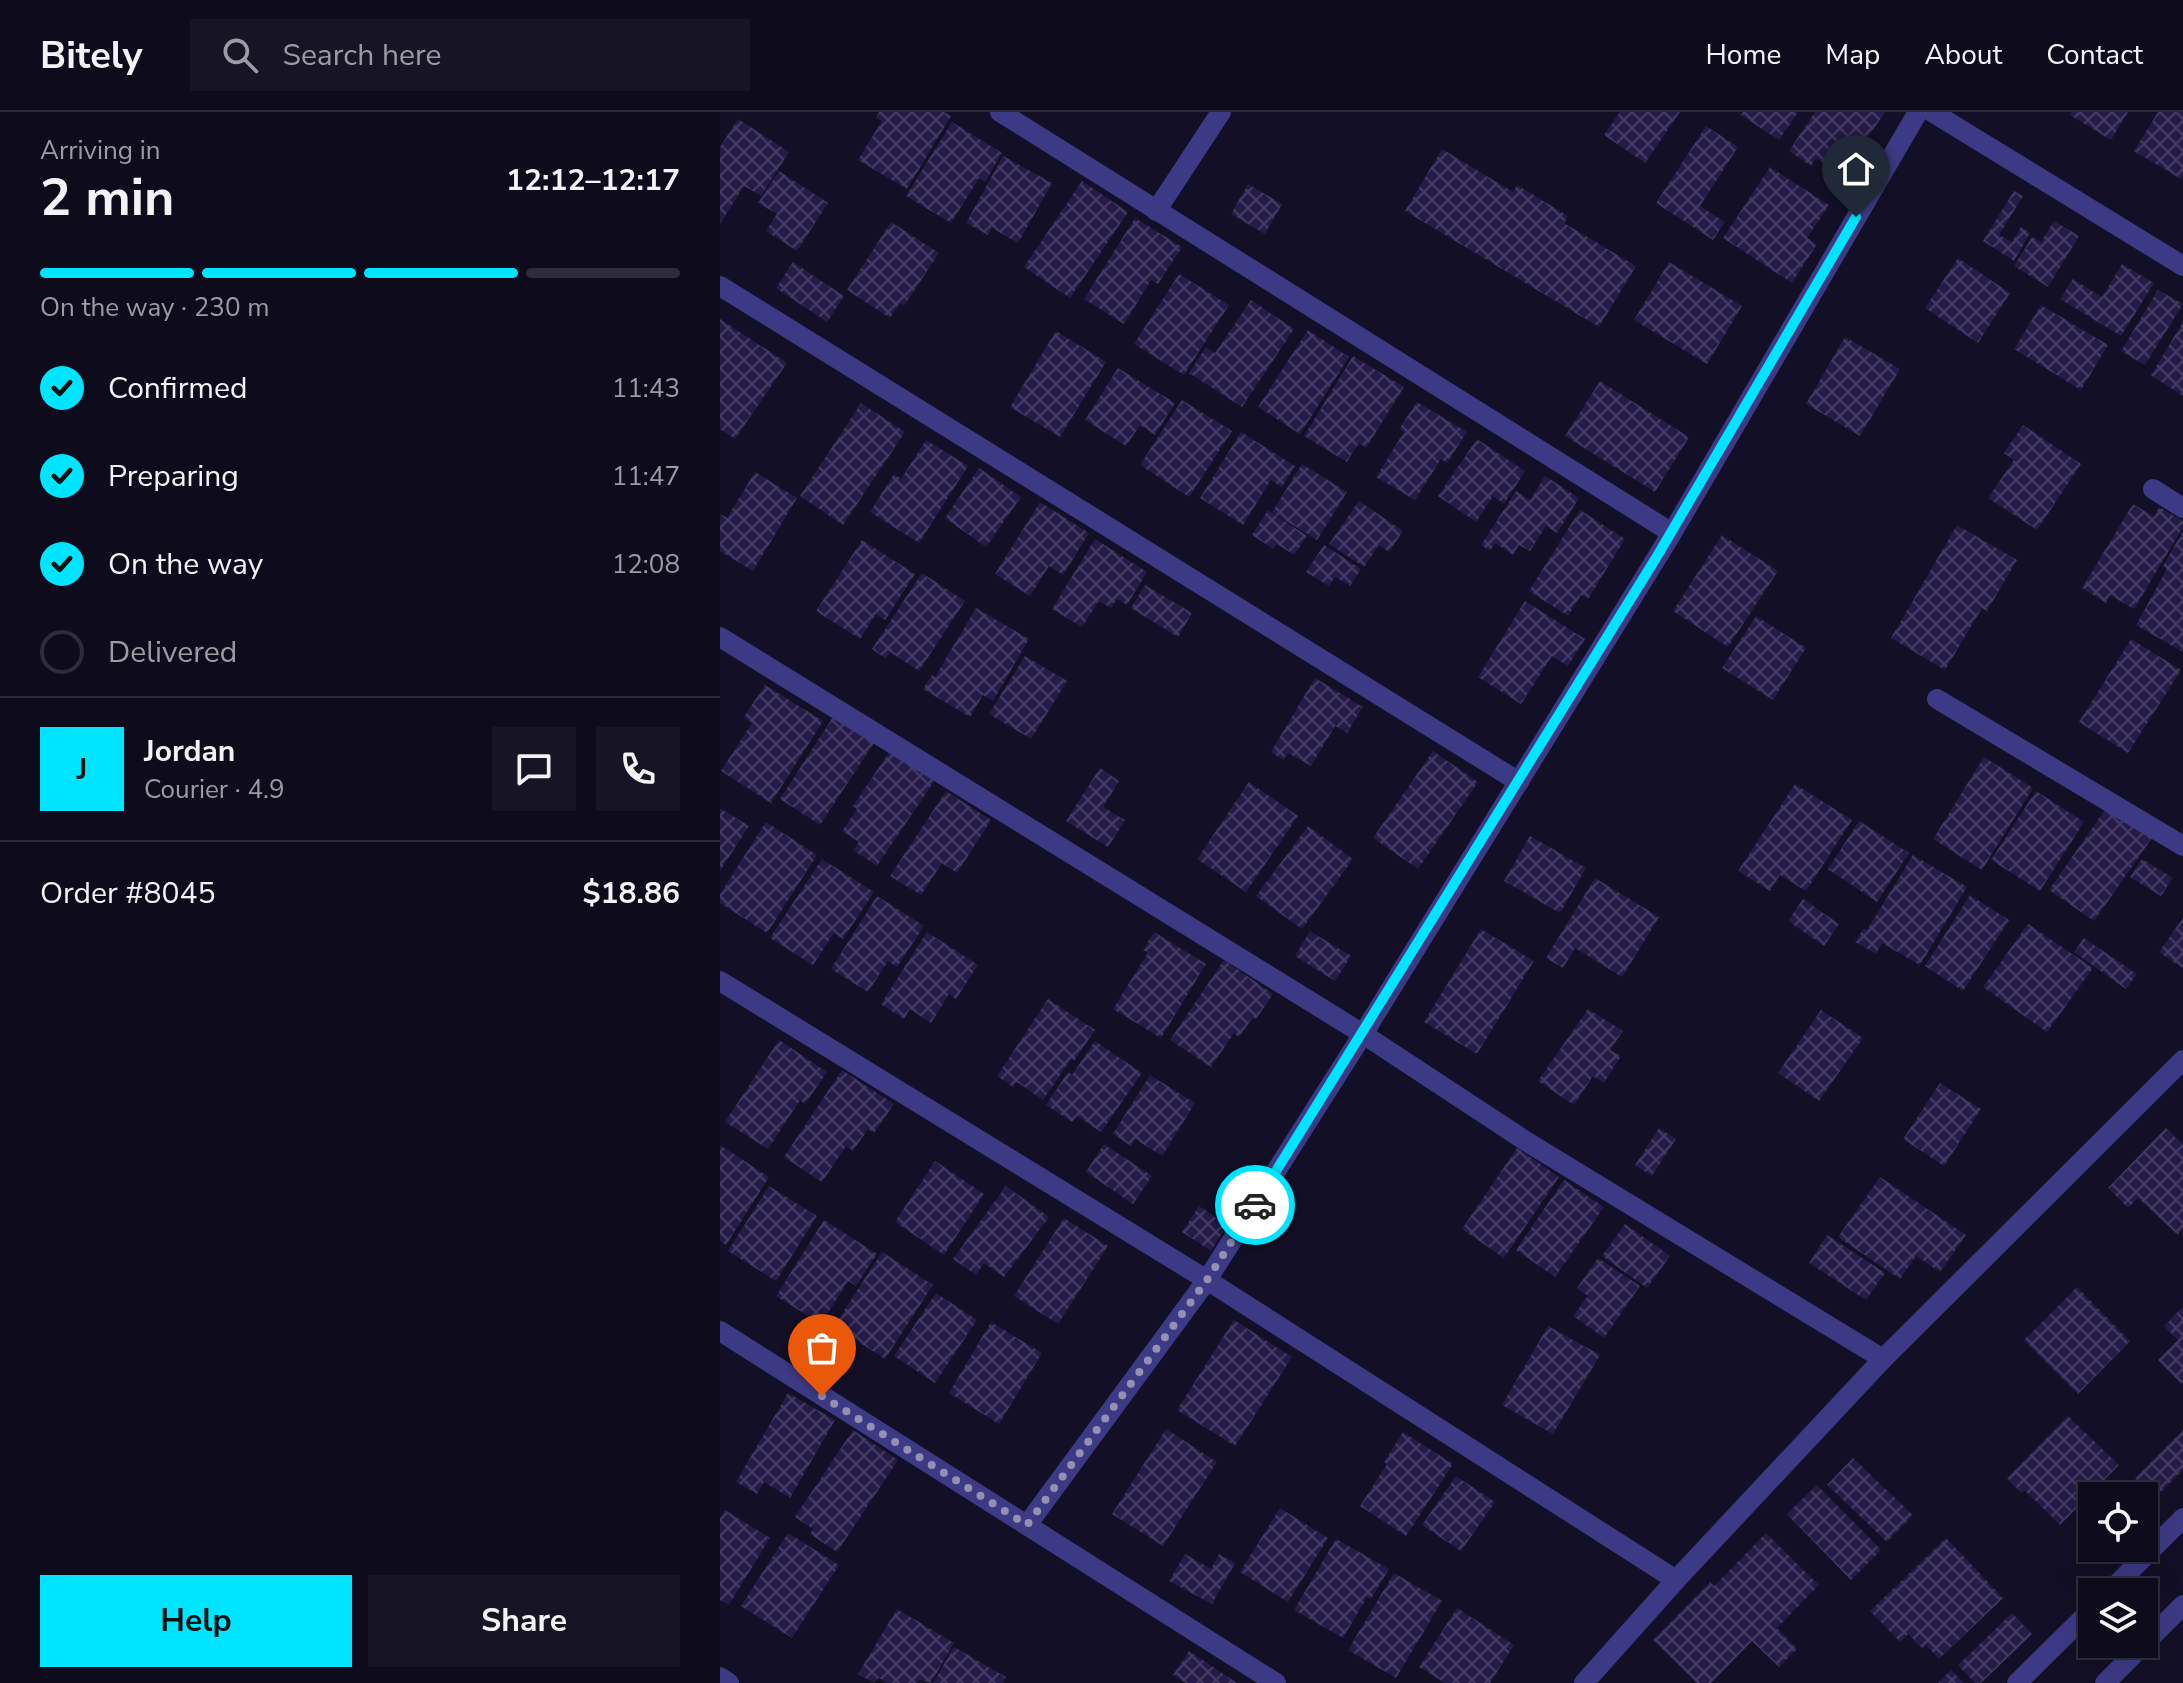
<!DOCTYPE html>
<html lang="en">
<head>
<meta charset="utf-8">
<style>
	:root { --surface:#0e0b1c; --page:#171425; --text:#f1f3f6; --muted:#9b9ba3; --line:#2e2b3b; --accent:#00e5ff }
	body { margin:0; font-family:"Nunito Sans",sans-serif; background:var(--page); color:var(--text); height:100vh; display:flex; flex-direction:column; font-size:30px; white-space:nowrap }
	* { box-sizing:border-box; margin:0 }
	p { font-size:26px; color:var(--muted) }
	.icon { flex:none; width:44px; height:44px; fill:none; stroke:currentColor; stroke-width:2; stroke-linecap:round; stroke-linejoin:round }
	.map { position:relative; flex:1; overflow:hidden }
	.side { display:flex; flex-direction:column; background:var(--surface); width:720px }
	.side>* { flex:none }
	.tools { position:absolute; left:1358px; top:1370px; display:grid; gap:16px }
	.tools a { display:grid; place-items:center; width:80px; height:80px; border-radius:0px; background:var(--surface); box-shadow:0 8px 32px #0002,0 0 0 2px var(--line); font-size:40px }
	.pin { position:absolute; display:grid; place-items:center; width:68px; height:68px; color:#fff; margin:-82px -34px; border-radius:50% 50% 50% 0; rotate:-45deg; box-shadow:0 0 8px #0007 }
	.pin .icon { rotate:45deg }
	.courier { position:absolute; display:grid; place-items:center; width:80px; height:80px; margin:-40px; border:6px solid #00e5ff; border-radius:50%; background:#fff; color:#222; box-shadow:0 2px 10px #0007 }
	.overview em { font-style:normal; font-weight:700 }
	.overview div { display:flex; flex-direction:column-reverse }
	.overview { display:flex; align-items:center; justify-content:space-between; height:136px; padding:0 40px }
	h1 { font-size:52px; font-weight:700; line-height:60px }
	.bar { display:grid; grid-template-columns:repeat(4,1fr); gap:12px 8px; align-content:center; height:96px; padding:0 40px }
	.bar i { height:10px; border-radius:6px; background:var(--line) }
	.bar .selected { background:var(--accent) }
	.bar p { grid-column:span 4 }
	.line { display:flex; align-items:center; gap:20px; padding:0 40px; border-top:2px solid var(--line) }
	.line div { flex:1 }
	.round { display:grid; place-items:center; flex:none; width:84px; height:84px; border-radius:0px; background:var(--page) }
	ol { padding:0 40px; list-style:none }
	li { display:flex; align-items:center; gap:24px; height:88px }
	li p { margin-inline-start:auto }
	li .icon { padding:8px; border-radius:50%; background:var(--accent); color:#111; stroke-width:4 }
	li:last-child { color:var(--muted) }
	li i { width:44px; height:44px; border:4px solid var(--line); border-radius:50% }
	.primary-button { display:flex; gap:16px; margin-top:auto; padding:16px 40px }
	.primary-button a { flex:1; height:92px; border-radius:0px; background:var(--accent); color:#111; font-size:32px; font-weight:700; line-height:92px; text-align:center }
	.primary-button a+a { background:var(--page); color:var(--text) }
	header { display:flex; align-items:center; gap:48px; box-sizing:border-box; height:112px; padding:0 40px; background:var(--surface); border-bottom:2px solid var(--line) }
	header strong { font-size:38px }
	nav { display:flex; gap:44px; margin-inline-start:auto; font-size:28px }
	.search { width:560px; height:72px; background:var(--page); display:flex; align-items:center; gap:20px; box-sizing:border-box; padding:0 28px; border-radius:0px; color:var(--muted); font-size:30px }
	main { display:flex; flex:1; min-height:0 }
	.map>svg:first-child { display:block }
	.building { fill:url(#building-cross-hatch) }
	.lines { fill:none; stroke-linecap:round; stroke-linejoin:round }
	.minor { stroke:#3d3a85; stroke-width:20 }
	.done { stroke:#948fb3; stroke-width:8; stroke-dasharray:0 14.4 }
	.route { stroke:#00e5ff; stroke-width:10 }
</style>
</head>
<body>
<header>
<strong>Bitely</strong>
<div class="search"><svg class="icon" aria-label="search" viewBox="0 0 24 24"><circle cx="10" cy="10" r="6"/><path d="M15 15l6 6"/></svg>Search here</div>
<nav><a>Home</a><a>Map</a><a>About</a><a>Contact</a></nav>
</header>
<main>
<section class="side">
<div class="overview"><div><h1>2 min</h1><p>Arriving in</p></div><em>12:12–12:17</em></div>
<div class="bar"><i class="selected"></i><i class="selected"></i><i class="selected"></i><i></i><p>On the way · 230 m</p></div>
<ol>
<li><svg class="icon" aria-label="check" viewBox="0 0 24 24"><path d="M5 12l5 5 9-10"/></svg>Confirmed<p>11:43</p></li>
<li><svg class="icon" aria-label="check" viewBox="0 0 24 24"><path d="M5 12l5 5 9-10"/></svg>Preparing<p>11:47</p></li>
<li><svg class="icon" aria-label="check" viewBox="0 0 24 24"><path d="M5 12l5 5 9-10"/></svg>On the way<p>12:08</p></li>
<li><i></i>Delivered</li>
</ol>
<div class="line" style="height:144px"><b class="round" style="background:var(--accent);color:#111">J</b><div><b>Jordan</b><p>Courier · 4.9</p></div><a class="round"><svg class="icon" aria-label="chat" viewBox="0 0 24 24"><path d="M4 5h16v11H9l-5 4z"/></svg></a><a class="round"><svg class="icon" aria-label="phone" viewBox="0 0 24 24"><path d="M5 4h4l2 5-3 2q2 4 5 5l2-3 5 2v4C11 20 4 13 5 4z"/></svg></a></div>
<div class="line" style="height:104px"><div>Order #8045</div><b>$18.86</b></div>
<div class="primary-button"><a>Help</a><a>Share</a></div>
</section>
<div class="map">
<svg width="1463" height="1571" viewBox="0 0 1463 1571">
	<defs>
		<pattern id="building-cross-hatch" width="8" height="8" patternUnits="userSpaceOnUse" patternTransform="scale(2)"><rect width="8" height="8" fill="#241b47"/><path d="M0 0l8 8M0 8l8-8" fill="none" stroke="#433b63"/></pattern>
	</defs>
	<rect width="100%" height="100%" fill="#130f26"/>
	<g class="building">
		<polygon points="159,0 224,0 231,4 187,77 138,48 162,9 156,6"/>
		<polygon points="900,0 960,0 925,51 884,23"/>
		<polygon points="1023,0 1078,0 1059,28 1021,3"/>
		<polygon points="1095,0 1165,0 1122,63 1096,46 1091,54 1069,39"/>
		<polygon points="1352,0 1408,0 1391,28 1350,3"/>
		<polygon points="1438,0 1463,0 1463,64 1461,67 1414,39"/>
		<polygon points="18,7 69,40 41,84 24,74 0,112 0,35"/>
		<polygon points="232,10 282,41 265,70 259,66 231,111 186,84"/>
		<polygon points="986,14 1018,35 980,94 1005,110 993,128 936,91"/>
		<polygon points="722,37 793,80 797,73 848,104 844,111 916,154 879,215 685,99"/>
		<polygon points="283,44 332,71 298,131 272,116 268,123 246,111"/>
		<polygon points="1050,55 1109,93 1087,126 1097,132 1072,171 1003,126"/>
		<polygon points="59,59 108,91 77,139 46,119 57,102 38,91"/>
		<polygon points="362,69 408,100 350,186 304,155"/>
		<polygon points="528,72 562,92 545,122 511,102"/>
		<polygon points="1294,79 1303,84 1279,123 1292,130 1301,115 1310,121 1294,149 1263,129"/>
		<polygon points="415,106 462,135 438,172 431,168 404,212 364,187"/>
		<polygon points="1334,109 1359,124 1328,175 1294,154 1312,125 1321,130"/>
		<polygon points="171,110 219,141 184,194 180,191 170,206 127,178"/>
		<polygon points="1238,146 1290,181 1258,231 1205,196"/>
		<polygon points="73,150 124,184 107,210 56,176"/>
		<polygon points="949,150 1022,194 987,252 914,208"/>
		<polygon points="1402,152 1434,171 1401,224 1340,187 1353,167 1382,185"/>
		<polygon points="459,162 509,193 464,263 414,232"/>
		<polygon points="1438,178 1463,192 1425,253 1401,239"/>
		<polygon points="531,188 574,217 522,295 469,261 486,235 495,241"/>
		<polygon points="1321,193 1388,233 1361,278 1294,237"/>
		<polygon points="0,207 67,251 15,327 0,317"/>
		<polygon points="1463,210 1463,284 1431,263"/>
		<polygon points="588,218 629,245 580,322 538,295"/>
		<polygon points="336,219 386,250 340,325 290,295"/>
		<polygon points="1125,225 1180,257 1140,324 1086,292"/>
		<polygon points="633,244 684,275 646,336 639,331 627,350 584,324"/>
		<polygon points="398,256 455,291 435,323 420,313 406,334 365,308"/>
		<polygon points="880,269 969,325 935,380 845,324"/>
		<polygon points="462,288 512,319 469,385 420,353"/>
		<polygon points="697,290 747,320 727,351 721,347 695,388 656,365 684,320 679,317"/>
		<polygon points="141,291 185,320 123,413 80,384"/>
		<polygon points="1303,313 1361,352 1317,418 1268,386 1294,348 1284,341"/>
		<polygon points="521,320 575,354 562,375 551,368 523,413 480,386"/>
		<polygon points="757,327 805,359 784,392 773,384 756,410 718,384"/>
		<polygon points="206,328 248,354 199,431 150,400 174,362 181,367"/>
		<polygon points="582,352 627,380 597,428 552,400"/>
		<polygon points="259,356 301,385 266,435 225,406"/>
		<polygon points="35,360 77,386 33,459 0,439 0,405 1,402 7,406"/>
		<polygon points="825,364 859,386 837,421 826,414 810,439 799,433 793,443 775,431 770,439 761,433 796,379 810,388"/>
		<polygon points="639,389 683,419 669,440 659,433 644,455 609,432"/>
		<polygon points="320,390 369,421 343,463 329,454 310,484 275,462"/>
		<polygon points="1413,392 1434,405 1439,395 1463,409 1463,415 1414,497 1390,483 1386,491 1362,476"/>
		<polygon points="548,398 587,424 574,443 557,432 553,437 532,423"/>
		<polygon points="860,398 905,427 868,487 861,483 848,504 809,479"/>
		<polygon points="1237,413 1297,448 1267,499 1262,496 1225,558 1171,526"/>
		<polygon points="1463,419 1463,536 1461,539 1416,513 1447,457 1443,454"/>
		<polygon points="1002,423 1058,459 1008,535 953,499"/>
		<polygon points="375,427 427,460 407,493 397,487 391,496 379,489 362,515 332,497"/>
		<polygon points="142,428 195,462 165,508 156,502 140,527 96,499"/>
		<polygon points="604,433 641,457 630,474 615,465 609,474 586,460"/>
		<polygon points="202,461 245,489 199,559 170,540 166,547 152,537"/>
		<polygon points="425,473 472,501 458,525 411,496"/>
		<polygon points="805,489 865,527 848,554 832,544 801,592 758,565"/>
		<polygon points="256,496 309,527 273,589 263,583 250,605 203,577 212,563 215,565"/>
		<polygon points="1036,504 1086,536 1053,588 1002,556"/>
		<polygon points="1411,527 1461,558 1408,641 1359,610"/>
		<polygon points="305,544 347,569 311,627 269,602"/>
		<polygon points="595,566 643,595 627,621 615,614 591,654 568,641 563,648 551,640"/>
		<polygon points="45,573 103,609 51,691 1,659 32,611 24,605"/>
		<polygon points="113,605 154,631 100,713 60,687"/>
		<polygon points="170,639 215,668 157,754 133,738 139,730 122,719 137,697 133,694"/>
		<polygon points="713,639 758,670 698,757 653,726"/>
		<polygon points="1264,645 1313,676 1262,758 1213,727"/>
		<polygon points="380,656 399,669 383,695 405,708 388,735 346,709"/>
		<polygon points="529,670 578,704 526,780 477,747"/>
		<polygon points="1075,672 1132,708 1086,779 1060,763 1050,779 1018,759"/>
		<polygon points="226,679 271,708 237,761 222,751 201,783 170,764"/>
		<polygon points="1316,679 1364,710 1320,779 1271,748"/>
		<polygon points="1387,695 1432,726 1374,809 1329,778"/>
		<polygon points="0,696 29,714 0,759"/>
		<polygon points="1139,709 1189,741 1157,790 1108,757"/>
		<polygon points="46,710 97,743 47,821 0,791 0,782"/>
		<polygon points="588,714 633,747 582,817 536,784"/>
		<polygon points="810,724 866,756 840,801 784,769"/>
		<polygon points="1193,743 1247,775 1200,853 1162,831 1156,842 1135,830 1144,816 1147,818"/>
		<polygon points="102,747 154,780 123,827 114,821 93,853 50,826"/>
		<polygon points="1422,747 1453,766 1441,784 1410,765"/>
		<polygon points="875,766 939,805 902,865 855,836 843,856 826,846"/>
		<polygon points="1250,783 1289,808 1243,879 1205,854"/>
		<polygon points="157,784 204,814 177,855 168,849 148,880 111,857"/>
		<polygon points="1083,787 1119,812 1104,834 1068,809"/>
		<polygon points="1463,806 1463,854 1462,856 1439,840"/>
		<polygon points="1308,812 1373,856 1327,920 1263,875"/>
		<polygon points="761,817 814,849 757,942 704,910"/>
		<polygon points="590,819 631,844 615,869 575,844"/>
		<polygon points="207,820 258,853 236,887 229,882 211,911 190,897 184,907 161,892"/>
		<polygon points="434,820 486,852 441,926 393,897 428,841 423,838"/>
		<polygon points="1364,826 1417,862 1406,877 1354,840"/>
		<polygon points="504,848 553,882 536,907 533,905 519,925 514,921 491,955 450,928"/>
		<polygon points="328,887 375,918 354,949 351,947 323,988 297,970 293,975 277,964"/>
		<polygon points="868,897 903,919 890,938 901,944 884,971 873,964 854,993 818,969"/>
		<polygon points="1101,898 1143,926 1099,989 1058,961"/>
		<polygon points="59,928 107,960 85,992 80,988 48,1037 5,1010"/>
		<polygon points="375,929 422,961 381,1020 357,1004 352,1010 326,993 348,960 352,963"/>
		<polygon points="122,958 174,992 154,1021 148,1017 133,1039 126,1034 102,1070 64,1045"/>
		<polygon points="430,963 475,991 442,1044 415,1027 411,1034 393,1022"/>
		<polygon points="1220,971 1261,997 1224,1054 1183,1027"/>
		<polygon points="939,1016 956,1027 932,1064 915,1053"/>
		<polygon points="1446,1016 1463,1033 1463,1117 1458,1123 1418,1086 1408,1096 1388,1076"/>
		<polygon points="384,1032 432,1064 413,1092 366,1060"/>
		<polygon points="0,1033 49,1065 6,1133 0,1129"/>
		<polygon points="797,1036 839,1065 784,1146 742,1117"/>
		<polygon points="215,1049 264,1082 224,1143 175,1110"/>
		<polygon points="1160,1065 1246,1123 1220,1160 1196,1144 1180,1167 1118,1125"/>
		<polygon points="844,1068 884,1095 835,1165 796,1138"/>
		<polygon points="49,1074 97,1104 56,1169 8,1139"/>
		<polygon points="286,1074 329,1105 284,1165 264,1151 256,1163 233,1147"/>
		<polygon points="479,1094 507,1113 491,1139 462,1120"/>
		<polygon points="344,1106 388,1134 338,1212 294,1184"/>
		<polygon points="104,1108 157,1142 136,1174 128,1169 101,1212 56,1184"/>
		<polygon points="905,1112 950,1144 927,1176 882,1144"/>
		<polygon points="1107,1123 1165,1161 1146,1188 1089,1151"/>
		<polygon points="162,1140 213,1173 165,1247 114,1214"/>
		<polygon points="878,1146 920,1174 884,1226 853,1204 868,1184 857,1176"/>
		<polygon points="1357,1175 1410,1229 1358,1282 1304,1228"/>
		<polygon points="216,1181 257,1208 215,1271 174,1244"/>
		<polygon points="1463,1195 1463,1270 1461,1272 1438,1248 1458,1228 1444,1214"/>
		<polygon points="514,1208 572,1245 515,1334 457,1298"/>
		<polygon points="271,1210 322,1241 279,1312 229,1281"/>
		<polygon points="828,1214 880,1243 833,1322 782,1293"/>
		<polygon points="68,1281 115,1308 70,1386 44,1370 37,1382 16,1370"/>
		<polygon points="1348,1304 1399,1353 1340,1413 1304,1378 1302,1381 1287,1366"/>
		<polygon points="446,1317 497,1350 443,1434 392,1402"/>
		<polygon points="133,1318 178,1348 117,1440 90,1422 93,1417 75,1405"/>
		<polygon points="1463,1318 1463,1358 1435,1386 1415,1366"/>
		<polygon points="683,1320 733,1352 686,1424 640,1394 667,1352 664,1350"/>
		<polygon points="1133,1346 1193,1403 1167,1430 1107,1373"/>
		<polygon points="736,1364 775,1390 741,1439 702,1413"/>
		<polygon points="1097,1373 1161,1438 1131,1468 1067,1402"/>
		<polygon points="560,1396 608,1426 568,1490 520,1460"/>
		<polygon points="5,1398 50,1426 9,1493 0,1488 0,1406"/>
		<polygon points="68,1421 119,1453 72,1526 21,1494"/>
		<polygon points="1046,1421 1099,1473 1057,1516 1077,1537 1059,1555 1032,1529 991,1571 977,1571 933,1528 990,1470 994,1474"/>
		<polygon points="1226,1426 1283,1486 1219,1547 1206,1533 1203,1537 1188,1522 1180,1530 1150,1499"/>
		<polygon points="616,1427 669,1457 651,1487 647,1485 623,1526 574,1498"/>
		<polygon points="465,1442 491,1457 499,1442 515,1451 492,1492 449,1469"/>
		<polygon points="674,1461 722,1489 676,1566 628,1538"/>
		<polygon points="737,1496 794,1533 770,1571 725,1571 699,1555"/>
		<polygon points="177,1497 234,1531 211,1571 199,1568 197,1571 167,1571 159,1566 154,1571 138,1562"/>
		<polygon points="1292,1501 1312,1522 1261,1571 1255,1571 1238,1553"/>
		<polygon points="234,1535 286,1565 283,1571 213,1571"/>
		<polygon points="469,1539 517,1571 466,1571 453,1563"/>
		<polygon points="1231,1558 1244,1571 1218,1571"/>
	</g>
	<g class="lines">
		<g class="minor">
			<polyline points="280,0 952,421"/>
			<polyline points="1212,0 1463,154"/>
			<polyline points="436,99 501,0"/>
			<polyline points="0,174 799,670"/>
			<polyline points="1433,377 1463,396"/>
			<polyline points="0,525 643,922 804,1028 1163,1247"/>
			<polyline points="1217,587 1463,734"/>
			<polyline points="0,869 487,1168 956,1468"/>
			<polyline points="0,1219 556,1571"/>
			<polyline points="307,1413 487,1168 643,922 952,421 1198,0"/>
			<polyline points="1389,1480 1463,1406"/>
			<polyline points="0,1565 9,1571"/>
			<polyline points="864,1571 956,1468 1163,1247 1463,948"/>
			<polyline points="1297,1571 1372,1497"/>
			<polyline points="1385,1571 1463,1493"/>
		</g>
	</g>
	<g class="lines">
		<polyline class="done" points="102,1284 307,1413 487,1168 535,1093"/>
		<polyline class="route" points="535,1093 936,446 1136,105"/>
	</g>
</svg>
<div class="tools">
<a><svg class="icon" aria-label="locate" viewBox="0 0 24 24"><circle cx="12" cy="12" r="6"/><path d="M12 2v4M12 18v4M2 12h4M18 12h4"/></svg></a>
<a><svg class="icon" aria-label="layers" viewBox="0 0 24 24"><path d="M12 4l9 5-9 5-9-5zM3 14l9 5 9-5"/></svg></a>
</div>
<div class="pin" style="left:102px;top:1284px;background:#ea580c"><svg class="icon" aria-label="bag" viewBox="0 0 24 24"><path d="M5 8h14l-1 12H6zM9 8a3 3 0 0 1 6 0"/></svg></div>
<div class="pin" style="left:1136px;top:105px;background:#1f2937"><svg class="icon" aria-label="home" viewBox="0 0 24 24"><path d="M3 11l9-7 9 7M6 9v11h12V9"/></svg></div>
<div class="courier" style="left:535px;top:1093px"><svg class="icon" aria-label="car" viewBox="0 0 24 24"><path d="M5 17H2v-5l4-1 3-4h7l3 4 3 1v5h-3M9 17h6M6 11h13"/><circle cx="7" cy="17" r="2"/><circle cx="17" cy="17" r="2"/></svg></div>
</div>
</main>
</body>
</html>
